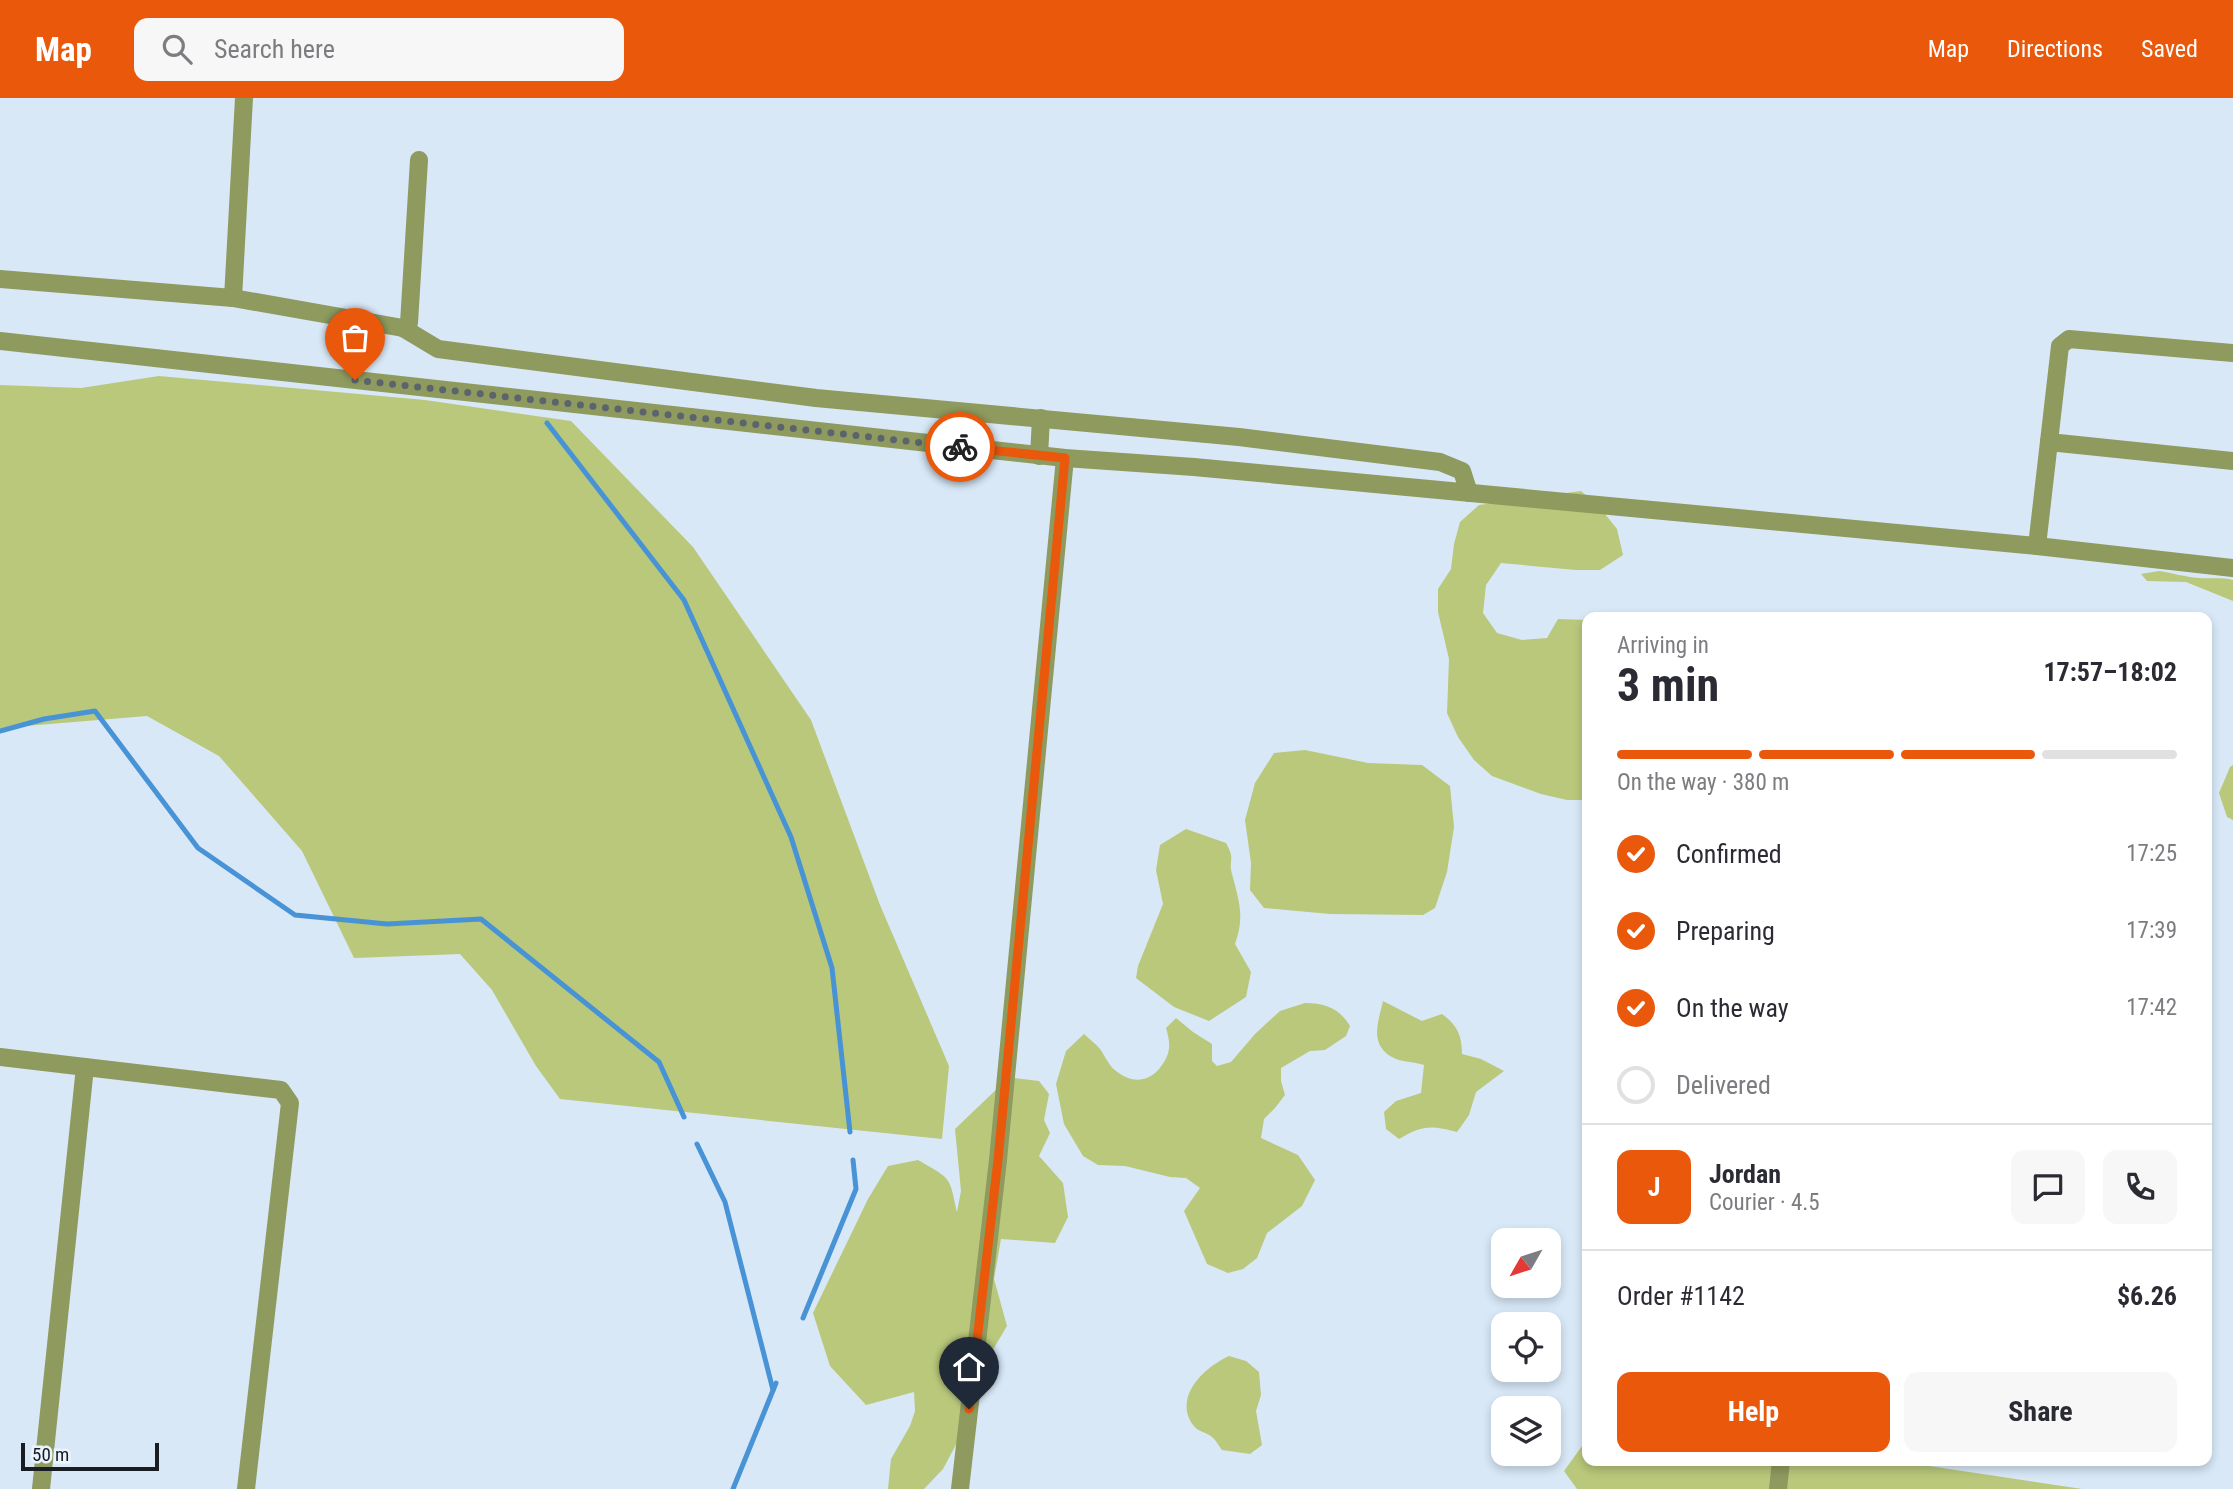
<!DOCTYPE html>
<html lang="en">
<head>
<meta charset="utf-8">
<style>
	:root { --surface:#fff; --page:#f7f7f7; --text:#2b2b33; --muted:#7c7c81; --line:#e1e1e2; --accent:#ea580c }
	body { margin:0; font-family:"Roboto Condensed",sans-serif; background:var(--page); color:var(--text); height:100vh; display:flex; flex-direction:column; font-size:26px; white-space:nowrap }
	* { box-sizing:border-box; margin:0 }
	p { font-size:23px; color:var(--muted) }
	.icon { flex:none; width:38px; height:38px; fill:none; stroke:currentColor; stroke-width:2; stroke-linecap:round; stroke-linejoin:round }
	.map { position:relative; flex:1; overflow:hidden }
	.drawer { position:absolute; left:1582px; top:514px; width:630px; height:854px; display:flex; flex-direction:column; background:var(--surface); border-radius:14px; box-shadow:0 4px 10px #0003 }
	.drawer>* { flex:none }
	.needle { width:46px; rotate:231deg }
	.tools { position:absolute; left:1491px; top:1130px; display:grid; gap:14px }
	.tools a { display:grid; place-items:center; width:70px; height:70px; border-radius:14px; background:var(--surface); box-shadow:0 4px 10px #0003; font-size:35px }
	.scale { position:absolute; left:21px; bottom:18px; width:138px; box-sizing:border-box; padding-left:7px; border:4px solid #171d22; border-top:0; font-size:19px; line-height:24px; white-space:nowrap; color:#171d22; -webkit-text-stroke:5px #ebf4fe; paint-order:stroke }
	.pin { position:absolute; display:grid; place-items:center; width:60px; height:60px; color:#fff; margin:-72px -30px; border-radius:50% 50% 50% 0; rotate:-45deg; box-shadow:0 0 7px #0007 }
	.pin .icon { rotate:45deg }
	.courier { position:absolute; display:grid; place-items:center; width:70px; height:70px; margin:-35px; border:5px solid #ea580c; border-radius:50%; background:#fff; color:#222; box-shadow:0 2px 9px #0007 }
	.overview em { font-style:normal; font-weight:700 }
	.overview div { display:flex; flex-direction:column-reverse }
	.overview { display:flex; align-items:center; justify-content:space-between; height:119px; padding:0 35px }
	h1 { font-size:46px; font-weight:700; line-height:52px }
	.bar { display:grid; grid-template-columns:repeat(4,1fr); gap:10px 7px; align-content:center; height:84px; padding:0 35px }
	.bar i { height:9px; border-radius:5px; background:var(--line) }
	.bar .on { background:var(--accent) }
	.bar p { grid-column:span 4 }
	.line { display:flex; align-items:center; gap:18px; padding:0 35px; border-top:2px solid var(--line) }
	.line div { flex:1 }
	.round { display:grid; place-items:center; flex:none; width:74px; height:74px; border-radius:14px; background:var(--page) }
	ol { padding:0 35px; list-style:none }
	li { display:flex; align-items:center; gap:21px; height:77px }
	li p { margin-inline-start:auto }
	li .icon { padding:7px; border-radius:50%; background:var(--accent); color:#fff; stroke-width:4 }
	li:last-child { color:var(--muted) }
	li i { width:38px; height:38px; border:4px solid var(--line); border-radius:50% }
	.primary-button { display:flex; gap:14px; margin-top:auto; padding:14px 35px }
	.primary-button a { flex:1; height:80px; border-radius:14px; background:var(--accent); color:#fff; font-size:28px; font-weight:700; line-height:80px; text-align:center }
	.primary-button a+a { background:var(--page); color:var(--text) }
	header { display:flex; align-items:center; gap:42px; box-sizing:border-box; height:98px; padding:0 35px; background:var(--accent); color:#fff }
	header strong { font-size:33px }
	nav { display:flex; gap:38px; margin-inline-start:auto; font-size:24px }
	.search { width:490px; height:63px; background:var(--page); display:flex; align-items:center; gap:18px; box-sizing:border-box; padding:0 24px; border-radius:14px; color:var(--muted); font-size:26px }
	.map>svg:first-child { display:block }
	.green { fill:#b9c87b }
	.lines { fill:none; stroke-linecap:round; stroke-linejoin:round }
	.stream { stroke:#4893d6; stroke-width:5 }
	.minor { stroke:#8e9a5e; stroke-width:18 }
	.done { stroke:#5b646d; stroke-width:7; stroke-dasharray:0 12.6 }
	.route { stroke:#ea580c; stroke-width:9 }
</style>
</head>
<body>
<header>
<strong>Map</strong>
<div class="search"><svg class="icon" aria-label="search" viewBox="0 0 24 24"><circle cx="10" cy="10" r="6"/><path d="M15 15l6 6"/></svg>Search here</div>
<nav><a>Map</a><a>Directions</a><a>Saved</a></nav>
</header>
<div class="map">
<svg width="2233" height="1391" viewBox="0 0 2233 1391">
	<rect width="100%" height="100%" fill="#d8e8f7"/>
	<g class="green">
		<polygon points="159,278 425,302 571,323 693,449 811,622 880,807 949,968 942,1041 560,1001 536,968 492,892 460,856 354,860 302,753 219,658 147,618 13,629 0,635 0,287 81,290"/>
		<polygon points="1581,393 1601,411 1617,431 1623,457 1600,472 1576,472 1501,465 1486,487 1483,515 1497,535 1522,542 1547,540 1558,521 1587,522 1587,702 1567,702 1541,696 1492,678 1474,662 1458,639 1447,615 1449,561 1438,514 1438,491 1451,471 1454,446 1460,424 1479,407"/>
		<path d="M 2159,473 C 2172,475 2185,479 2199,480 C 2211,481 2221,479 2233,482 L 2233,503 L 2186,484 L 2147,483 L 2141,476 Z"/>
		<polygon points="1305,652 1368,665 1422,667 1450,688 1454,729 1447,774 1435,810 1423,817 1330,816 1264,810 1250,792 1251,765 1245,722 1255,685 1274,655"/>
		<polygon points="2233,667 2233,722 2227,719 2219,695 2230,669"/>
		<path d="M 1186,731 L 1226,745 C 1236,763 1228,761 1232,776 C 1239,803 1245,818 1235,846 L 1251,874 L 1246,899 L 1209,923 L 1174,909 L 1136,880 L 1138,868 L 1163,806 L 1156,772 L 1160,747 Z"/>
		<path d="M 1383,903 L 1422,923 L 1442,916 C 1457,927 1462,937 1462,956 L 1481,961 L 1504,973 L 1476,994 L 1469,1017 L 1457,1034 C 1431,1027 1422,1027 1399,1041 L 1386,1031 L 1384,1014 L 1396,1003 L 1421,995 L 1424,967 C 1415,964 1404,964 1396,961 C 1368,949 1378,925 1383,903 Z"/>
		<path d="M 1305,905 C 1325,905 1339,910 1350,928 L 1346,938 L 1325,952 L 1310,953 L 1281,970 L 1281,983 L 1285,997 L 1275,1010 L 1264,1021 L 1261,1040 L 1298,1057 L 1315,1082 L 1302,1108 L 1267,1135 L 1257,1160 L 1243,1171 L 1228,1175 L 1207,1166 L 1184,1113 L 1200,1090 L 1186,1080 L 1170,1079 L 1125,1068 L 1098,1067 L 1083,1058 L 1064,1026 L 1056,986 L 1066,953 L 1084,936 C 1089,941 1095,945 1100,951 C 1105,958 1109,968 1116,973 C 1131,985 1147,985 1159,971 C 1171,957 1171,946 1166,930 L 1176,920 L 1193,934 L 1212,946 L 1212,963 L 1217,968 L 1231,964 L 1255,936 L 1280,913 Z"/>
		<path d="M 1015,980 L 1039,983 L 1049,996 L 1044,1022 L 1050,1035 L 1039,1058 L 1063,1085 L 1068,1119 L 1055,1145 L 1001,1141 L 994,1181 L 1007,1228 L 982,1270 L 977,1307 L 943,1371 L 924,1391 L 888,1391 L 891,1361 L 910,1328 L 915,1313 L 914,1294 L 866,1307 L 830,1268 L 813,1215 L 868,1101 L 888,1068 L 918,1062 C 952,1082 949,1077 957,1114 L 961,1093 L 955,1031 L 1001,987 Z"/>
		<path d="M 1229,1258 L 1246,1263 L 1259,1274 L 1261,1297 L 1256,1313 L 1262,1347 L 1250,1356 L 1222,1352 C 1219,1348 1216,1342 1212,1339 C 1206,1334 1198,1334 1193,1327 C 1173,1298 1205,1269 1229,1258 Z"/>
		<polygon points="1587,1341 1587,1363 1896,1363 2082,1391 1577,1391 1564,1373"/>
	</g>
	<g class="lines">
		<g class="stream">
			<polyline points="547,325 684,502 791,739 832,870 850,1034"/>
			<polyline points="0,633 44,621 95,613 198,750 295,817 387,826 481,821 659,964 684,1019"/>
			<polyline points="697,1046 725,1104 773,1292"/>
			<polyline points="803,1220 856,1091 853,1062"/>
			<polyline points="733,1391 776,1285"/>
		</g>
		<g class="minor">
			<polyline points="0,181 233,200 244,0"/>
			<polyline points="233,200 403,230 409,225 419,62"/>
			<polyline points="403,230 438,251 816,300 1239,339 1440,364 1462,373 1469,395"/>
			<polyline points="0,243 1065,360 1194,369 2037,448 2233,470"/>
			<polyline points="2049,344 2233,363"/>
			<polyline points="1039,358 1041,320"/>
			<polyline points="2037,448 2060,248 2069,241 2233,255"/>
			<polyline points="0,959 281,992 290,1005 246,1391"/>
			<polyline points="41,1391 85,969"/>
			<polyline points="960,1391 998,1062 1065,360"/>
			<polyline points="1778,1391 1781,1363"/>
		</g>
	</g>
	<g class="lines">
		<polyline class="done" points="355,282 960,349"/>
		<polyline class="route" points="960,349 1065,360 998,1062 969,1311"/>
	</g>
</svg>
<div class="tools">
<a><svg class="needle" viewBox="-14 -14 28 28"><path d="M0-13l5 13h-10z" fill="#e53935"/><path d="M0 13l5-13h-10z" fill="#7c7c81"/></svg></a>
<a><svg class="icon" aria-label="locate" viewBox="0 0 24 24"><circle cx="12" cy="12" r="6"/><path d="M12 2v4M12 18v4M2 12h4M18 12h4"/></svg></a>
<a><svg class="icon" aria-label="layers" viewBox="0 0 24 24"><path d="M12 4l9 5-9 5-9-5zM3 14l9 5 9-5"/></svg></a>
</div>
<div class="scale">50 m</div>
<div class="pin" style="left:355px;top:282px;background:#ea580c"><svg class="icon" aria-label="bag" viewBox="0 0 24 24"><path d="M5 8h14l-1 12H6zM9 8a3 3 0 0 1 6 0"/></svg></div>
<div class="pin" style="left:969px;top:1311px;background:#1f2937"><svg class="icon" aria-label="home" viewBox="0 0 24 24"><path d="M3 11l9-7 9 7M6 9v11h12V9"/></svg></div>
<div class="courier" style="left:960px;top:349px"><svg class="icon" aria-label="bike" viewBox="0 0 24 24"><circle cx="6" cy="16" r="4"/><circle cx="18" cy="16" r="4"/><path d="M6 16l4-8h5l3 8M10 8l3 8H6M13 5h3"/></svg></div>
<section class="drawer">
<div class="overview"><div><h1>3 min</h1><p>Arriving in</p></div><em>17:57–18:02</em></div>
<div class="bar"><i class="on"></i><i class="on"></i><i class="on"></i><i></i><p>On the way · 380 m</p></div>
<ol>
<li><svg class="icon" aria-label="check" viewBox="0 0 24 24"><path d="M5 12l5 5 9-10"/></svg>Confirmed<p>17:25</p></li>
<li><svg class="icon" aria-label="check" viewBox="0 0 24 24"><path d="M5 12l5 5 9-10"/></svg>Preparing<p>17:39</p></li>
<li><svg class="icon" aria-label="check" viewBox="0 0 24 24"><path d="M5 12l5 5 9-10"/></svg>On the way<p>17:42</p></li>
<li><i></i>Delivered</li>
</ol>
<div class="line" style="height:126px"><b class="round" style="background:var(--accent);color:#fff">J</b><div><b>Jordan</b><p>Courier · 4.5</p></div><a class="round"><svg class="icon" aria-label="chat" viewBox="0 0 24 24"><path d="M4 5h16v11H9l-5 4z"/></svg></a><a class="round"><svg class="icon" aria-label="phone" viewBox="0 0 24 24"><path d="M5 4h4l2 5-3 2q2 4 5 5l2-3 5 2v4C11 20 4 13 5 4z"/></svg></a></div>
<div class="line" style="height:91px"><div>Order #1142</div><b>$6.26</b></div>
<div class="primary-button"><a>Help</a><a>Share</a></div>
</section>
</div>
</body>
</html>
